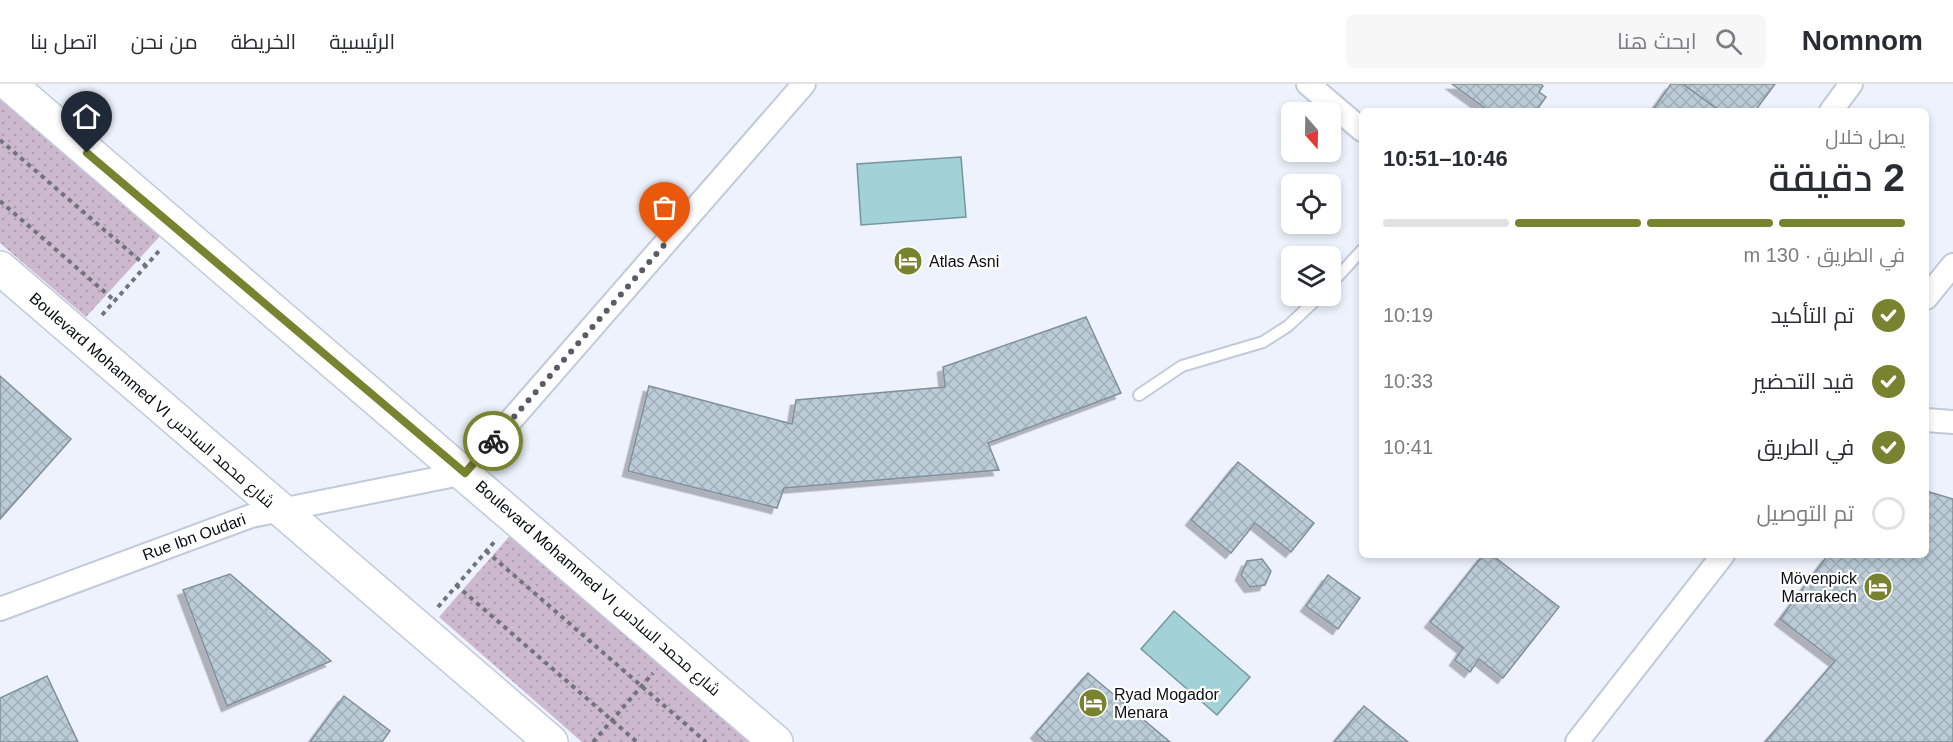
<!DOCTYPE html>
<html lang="ar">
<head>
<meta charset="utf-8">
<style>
	:root { --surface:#fff; --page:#f7f7f7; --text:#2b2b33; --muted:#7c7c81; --line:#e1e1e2; --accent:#78832f }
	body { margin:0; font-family:Helvetica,Cairo,sans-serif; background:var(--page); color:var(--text); direction:rtl; height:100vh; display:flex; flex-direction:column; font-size:22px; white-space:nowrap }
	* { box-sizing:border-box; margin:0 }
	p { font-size:20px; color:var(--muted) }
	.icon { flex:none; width:33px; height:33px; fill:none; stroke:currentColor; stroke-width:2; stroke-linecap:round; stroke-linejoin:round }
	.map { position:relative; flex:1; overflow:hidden; direction:ltr }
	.drawer { position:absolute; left:1359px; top:24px; width:570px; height:450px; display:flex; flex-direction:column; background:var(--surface); border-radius:9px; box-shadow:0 3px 9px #0003; direction:rtl }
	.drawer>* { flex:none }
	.needle { width:39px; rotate:160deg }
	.controls { position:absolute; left:1281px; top:18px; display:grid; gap:12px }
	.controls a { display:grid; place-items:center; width:60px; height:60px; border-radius:9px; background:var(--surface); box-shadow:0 3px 9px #0003; font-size:30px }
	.pin { position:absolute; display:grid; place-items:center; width:51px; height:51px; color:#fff; margin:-62px -26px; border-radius:50% 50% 50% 0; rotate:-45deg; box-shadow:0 0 6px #0007 }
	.pin .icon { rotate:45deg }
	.courier { position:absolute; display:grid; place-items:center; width:60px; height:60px; margin:-30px; border:4px solid #78832f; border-radius:50%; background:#fff; color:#222; box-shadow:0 2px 8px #0007 }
	.head em { font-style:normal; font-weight:600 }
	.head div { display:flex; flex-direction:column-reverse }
	.head { display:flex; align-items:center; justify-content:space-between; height:102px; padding:0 24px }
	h1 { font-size:39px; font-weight:600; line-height:45px }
	.bar { display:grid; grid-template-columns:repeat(4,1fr); gap:9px 6px; align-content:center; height:72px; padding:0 24px }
	.bar i { height:8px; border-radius:4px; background:var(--line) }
	.bar .on { background:var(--accent) }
	.bar p { grid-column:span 4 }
	ol { padding:0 24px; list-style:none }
	li { display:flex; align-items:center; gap:18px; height:66px }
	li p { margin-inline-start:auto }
	li .icon { padding:6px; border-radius:50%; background:var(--accent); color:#fff; stroke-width:4 }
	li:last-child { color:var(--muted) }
	li i { width:33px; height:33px; border:3px solid var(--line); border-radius:50% }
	header { display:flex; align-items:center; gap:36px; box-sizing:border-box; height:84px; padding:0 30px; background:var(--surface); border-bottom:2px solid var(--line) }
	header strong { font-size:28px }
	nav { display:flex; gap:33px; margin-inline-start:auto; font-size:21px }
	.search { width:420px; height:54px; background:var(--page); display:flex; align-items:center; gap:15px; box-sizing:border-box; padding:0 21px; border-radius:9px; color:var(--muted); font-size:22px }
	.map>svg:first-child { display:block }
	.grass { fill:url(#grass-dots) }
	.water { fill:#a2d2d8; stroke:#74979d; stroke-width:1.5 }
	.building { fill:url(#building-cross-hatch); stroke:#80909a; stroke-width:1.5; filter:url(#shadow) }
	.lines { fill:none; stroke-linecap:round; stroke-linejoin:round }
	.service-casing { stroke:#c2cada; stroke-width:14 }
	.minor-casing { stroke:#c2cada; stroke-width:26 }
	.primary-casing { stroke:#c2cada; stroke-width:36 }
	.path { stroke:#71747c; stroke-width:4; stroke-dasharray:4.5 4.5; stroke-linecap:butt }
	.service { stroke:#fff; stroke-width:10 }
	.minor { stroke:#fff; stroke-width:22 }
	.primary { stroke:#fff; stroke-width:33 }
	.done { stroke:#595c64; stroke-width:6; stroke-dasharray:0 10.8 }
	.route { stroke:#78832f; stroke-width:8 }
	.labels { text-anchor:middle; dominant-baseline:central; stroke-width:4.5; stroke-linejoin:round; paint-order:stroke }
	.poi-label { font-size:16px; fill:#0a0c12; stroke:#fff; text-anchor:start }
	.street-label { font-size:16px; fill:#0a0c12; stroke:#fff }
</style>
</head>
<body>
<header>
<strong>Nomnom</strong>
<div class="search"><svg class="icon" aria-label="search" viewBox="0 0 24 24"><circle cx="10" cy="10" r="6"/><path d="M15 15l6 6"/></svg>ابحث هنا</div>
<nav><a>الرئيسية</a><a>الخريطة</a><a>من نحن</a><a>اتصل بنا</a></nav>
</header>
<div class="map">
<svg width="1953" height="658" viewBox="0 0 1953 658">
	<defs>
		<pattern id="grass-dots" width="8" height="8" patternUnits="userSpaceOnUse" patternTransform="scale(1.5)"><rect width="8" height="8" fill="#cdb9ce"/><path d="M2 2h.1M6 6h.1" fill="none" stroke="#af9eb0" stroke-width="1.8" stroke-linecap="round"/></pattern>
		<pattern id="building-cross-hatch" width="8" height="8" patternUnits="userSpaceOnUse" patternTransform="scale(1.5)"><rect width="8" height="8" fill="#bbccd7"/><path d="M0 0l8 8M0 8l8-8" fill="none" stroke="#9faeb8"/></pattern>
		<filter id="shadow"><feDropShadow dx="-5.5" dy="5.5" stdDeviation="0" flood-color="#0004"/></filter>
	</defs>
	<rect width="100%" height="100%" fill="#edf2fc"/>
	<g class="grass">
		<polygon points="0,9 161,151 86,233 0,159"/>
		<polygon points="514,447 755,658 582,658 439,533"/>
	</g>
	<g class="water">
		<polygon points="961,73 966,133 861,141 857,80"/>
		<polygon points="1174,527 1250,593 1217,631 1141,565"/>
	</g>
	<g class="building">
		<polygon points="1452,0 1540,0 1543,2 1539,8 1546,13 1536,27 1489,27"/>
		<polygon points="1671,0 1683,0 1720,27 1652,27"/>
		<polygon points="1683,0 1775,0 1755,27 1720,27"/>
		<polygon points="1086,233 1121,309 988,359 999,386 784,404 777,424 628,387 649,302 792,340 796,316 945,303 943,283"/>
		<polygon points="0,292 71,355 0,435"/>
		<polygon points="1238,378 1314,439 1291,468 1255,439 1231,469 1191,436"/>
		<polygon points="1926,407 1953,415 1953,658 1765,658 1835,577 1780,535 1828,471 1926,471"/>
		<polygon points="1483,471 1492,471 1559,523 1503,594 1479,575 1470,588 1455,576 1463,564 1430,538"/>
		<polygon points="1262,475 1271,487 1265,501 1250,503 1241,491 1247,477"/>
		<polygon points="230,490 331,577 227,622 183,506"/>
		<polygon points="1328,491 1360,514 1338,545 1306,522"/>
		<polygon points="1088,589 1170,658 1046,658 1036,649"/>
		<polygon points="47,592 78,658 0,658 0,614"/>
		<polygon points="344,612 390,647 382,658 310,658"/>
		<polygon points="1364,622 1408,658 1334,658"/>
	</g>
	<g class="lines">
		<g class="service-casing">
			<g id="service">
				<polyline points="1330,201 1362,166"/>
				<polyline points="1139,311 1182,282 1263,258 1288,242 1320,212"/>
			</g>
		</g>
		<g class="minor-casing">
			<g id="minor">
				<polyline points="1308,0 1362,46"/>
				<polyline points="1831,27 1851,0"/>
				<polyline points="1926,214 1953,181"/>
				<polyline points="1926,336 1953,338"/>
				<polyline points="0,525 251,432 465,389 804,0"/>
				<polyline points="1577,658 1723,471"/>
			</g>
		</g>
		<g class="primary-casing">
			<g id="primary">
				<polyline points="9,0 776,658"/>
				<polyline points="0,184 551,658"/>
			</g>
		</g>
		<g class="path">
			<polyline points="0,56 146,182"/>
			<polyline points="0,117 115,217"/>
			<polyline points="102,231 159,167"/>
			<polyline points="486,467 706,658"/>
			<polyline points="456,501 637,658"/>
			<polyline points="438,523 496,456"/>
			<polyline points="593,658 653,589"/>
		</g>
		<use href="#service" class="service"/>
		<use href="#minor" class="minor"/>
		<use href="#primary" class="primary"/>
	</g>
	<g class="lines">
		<polyline class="done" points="493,357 665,160"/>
		<polyline class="route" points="87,69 465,389 493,357"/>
	</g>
	<defs>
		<g id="hotel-disc" transform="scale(1.5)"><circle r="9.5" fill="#78832f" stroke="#fff"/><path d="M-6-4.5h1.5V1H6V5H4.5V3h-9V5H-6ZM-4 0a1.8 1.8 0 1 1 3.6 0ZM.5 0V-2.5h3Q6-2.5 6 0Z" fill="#fff"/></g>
	</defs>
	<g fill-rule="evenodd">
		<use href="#hotel-disc" x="908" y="177"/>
		<use href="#hotel-disc" x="1878" y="503"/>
		<use href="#hotel-disc" x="1093" y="619"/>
	</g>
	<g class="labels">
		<g class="poi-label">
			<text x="929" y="177">Atlas Asni</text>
			<text x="1857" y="494" text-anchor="end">Mövenpick<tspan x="1857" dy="18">Marrakech</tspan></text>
			<text x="1114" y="610">Ryad Mogador<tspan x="1114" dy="18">Menara</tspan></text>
		</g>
		<g class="street-label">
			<text transform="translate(152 316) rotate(41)">Boulevard Mohammed VI شارع محمد السادس</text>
			<text transform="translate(194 453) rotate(-20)">Rue Ibn Oudari</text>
			<text transform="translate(598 504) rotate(41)">Boulevard Mohammed VI شارع محمد السادس</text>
		</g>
	</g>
</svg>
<div class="controls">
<a><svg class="needle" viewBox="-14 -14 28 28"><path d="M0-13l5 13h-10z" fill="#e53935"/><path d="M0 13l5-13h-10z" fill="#7c7c81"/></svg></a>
<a><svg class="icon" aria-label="locate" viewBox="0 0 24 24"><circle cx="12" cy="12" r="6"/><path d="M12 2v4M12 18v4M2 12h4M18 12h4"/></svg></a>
<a><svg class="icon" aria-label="layers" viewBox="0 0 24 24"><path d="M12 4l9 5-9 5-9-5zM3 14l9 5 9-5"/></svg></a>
</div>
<div class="pin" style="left:665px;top:160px;background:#ea580c"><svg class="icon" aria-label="bag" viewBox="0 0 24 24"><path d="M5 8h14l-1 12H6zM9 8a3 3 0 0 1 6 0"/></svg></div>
<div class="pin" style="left:87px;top:69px;background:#1f2937"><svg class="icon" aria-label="home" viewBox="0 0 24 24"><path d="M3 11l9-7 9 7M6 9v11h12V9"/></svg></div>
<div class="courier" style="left:493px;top:357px"><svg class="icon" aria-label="bike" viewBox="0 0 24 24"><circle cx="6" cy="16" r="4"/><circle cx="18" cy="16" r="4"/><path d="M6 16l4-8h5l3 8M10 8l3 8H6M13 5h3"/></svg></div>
<section class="drawer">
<div class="head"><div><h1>2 دقيقة</h1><p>يصل خلال</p></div><em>10:46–10:51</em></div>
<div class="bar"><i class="on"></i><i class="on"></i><i class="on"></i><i></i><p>في الطريق · 130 m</p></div>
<ol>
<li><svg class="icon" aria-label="check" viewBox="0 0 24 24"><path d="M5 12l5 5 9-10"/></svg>تم التأكيد<p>10:19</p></li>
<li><svg class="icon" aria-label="check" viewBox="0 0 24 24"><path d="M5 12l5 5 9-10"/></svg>قيد التحضير<p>10:33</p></li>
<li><svg class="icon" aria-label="check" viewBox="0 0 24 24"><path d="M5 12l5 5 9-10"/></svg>في الطريق<p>10:41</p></li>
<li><i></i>تم التوصيل</li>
</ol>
</section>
</div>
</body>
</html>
